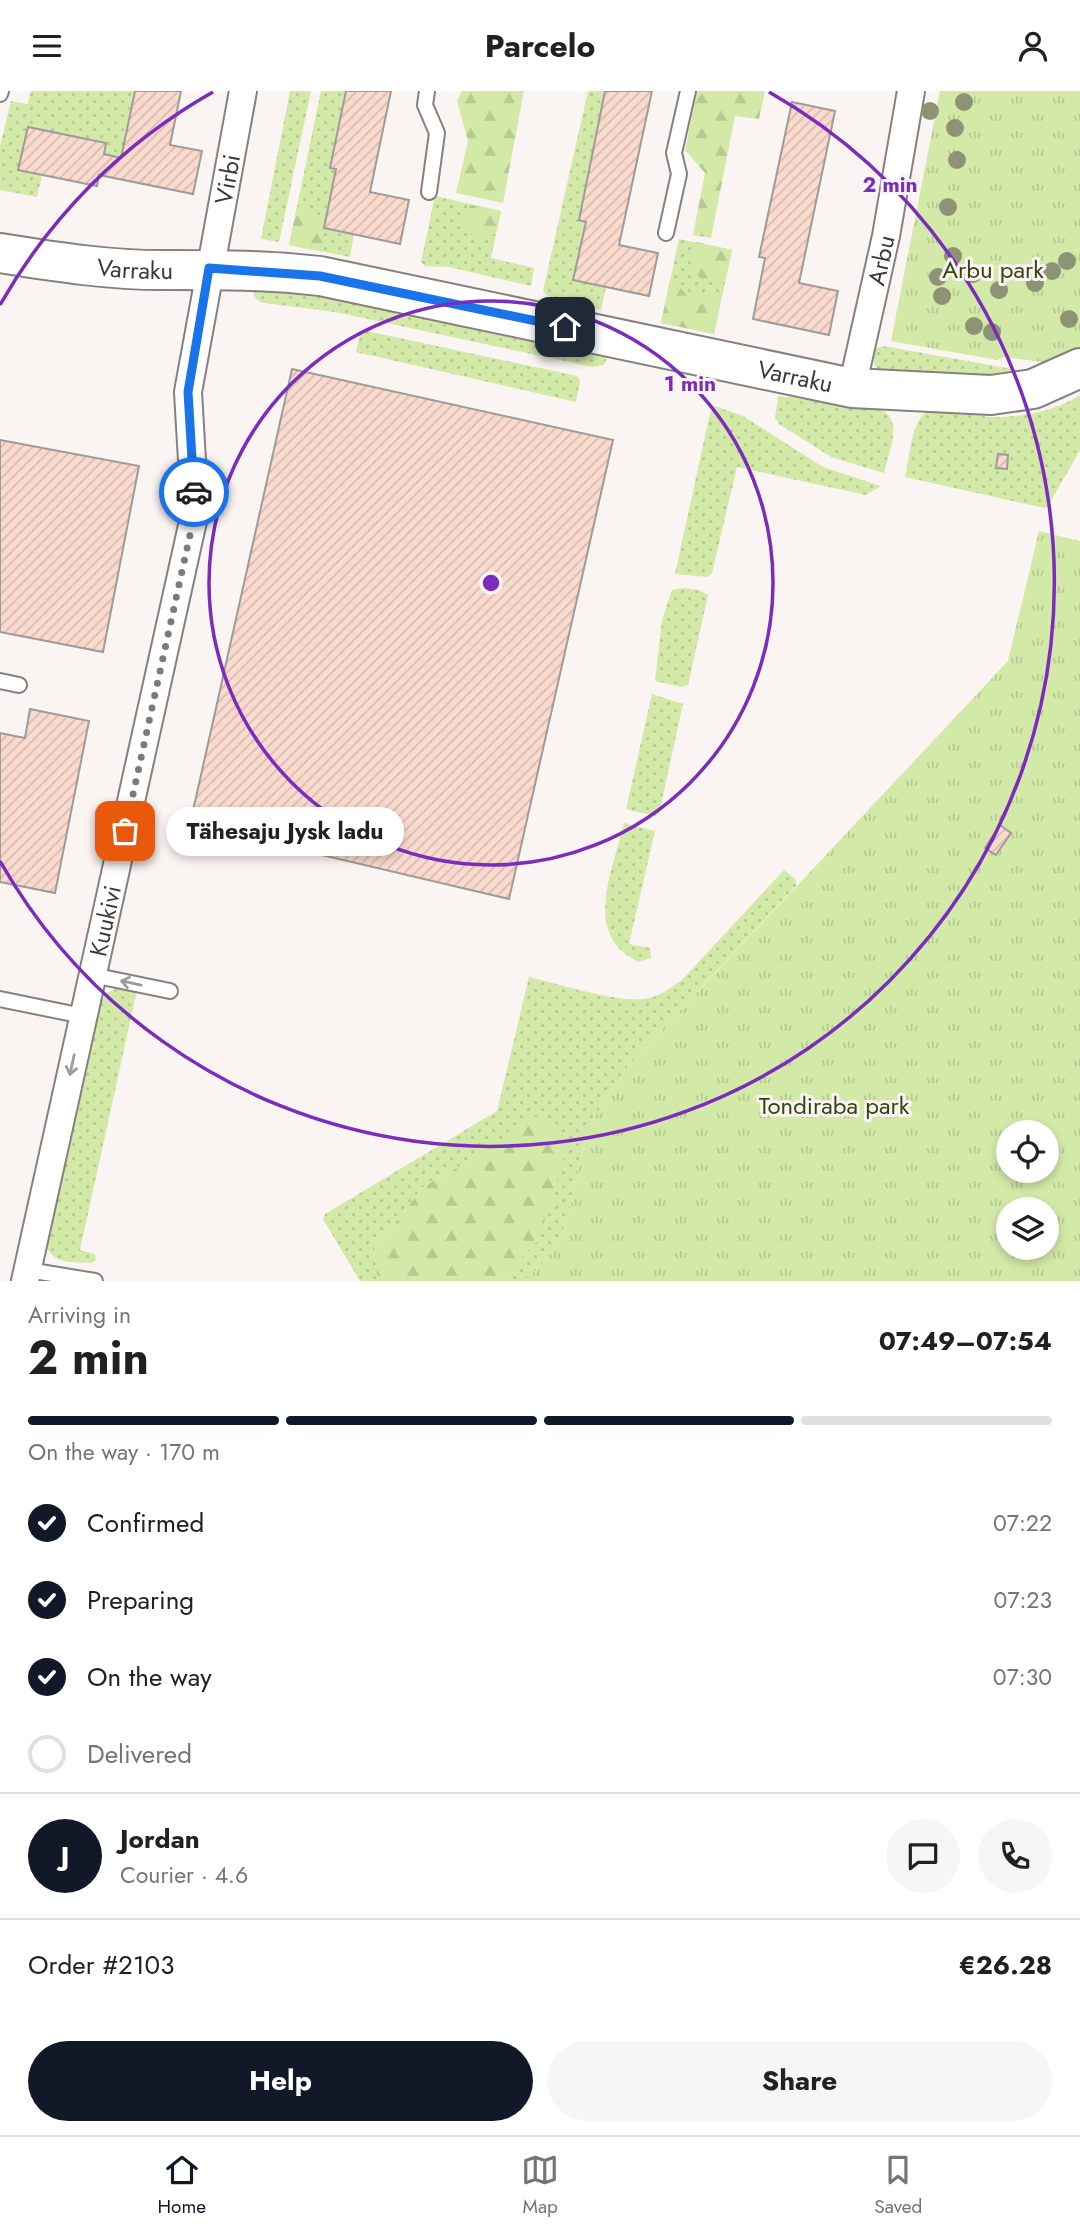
<!DOCTYPE html>
<html lang="en">
<head>
<meta charset="utf-8">
<style>
	:root { --surface:#fff; --page:#f6f6f6; --text:#202124; --muted:#757577; --line:#e0e0e0; --accent:#111827 }
	body { margin:0; font-family:Jost,sans-serif; background:var(--page); color:var(--text); height:100vh; display:flex; flex-direction:column; font-size:26px; white-space:nowrap }
	* { box-sizing:border-box; margin:0 }
	p { font-size:23px; color:var(--muted) }
	.icon { flex:none; width:38px; height:38px; fill:none; stroke:currentColor; stroke-width:2; stroke-linecap:round; stroke-linejoin:round }
	.map { position:relative; height:1190px; overflow:hidden }
	.details { display:flex; flex-direction:column; background:var(--surface); flex:1 }
	.details>* { flex:none }
	.controls { position:absolute; left:996px; top:1029px; display:grid; gap:14px }
	.controls a { display:grid; place-items:center; width:63px; height:63px; border-radius:50%; background:var(--surface); box-shadow:0 4px 10px #0003; font-size:35px }
	.pin { position:absolute; display:grid; place-items:center; width:60px; height:60px; color:#fff; margin:-30px; border-radius:14px; box-shadow:0 4px 10px #0006 }
	.courier { position:absolute; display:grid; place-items:center; width:70px; height:70px; margin:-35px; border:5px solid #1a73e8; border-radius:50%; background:#fff; color:#222; box-shadow:0 2px 9px #0007 }
	.bubble { position:absolute; height:49px; border-radius:24px; background:var(--surface); box-shadow:0 4px 10px #0003; font-size:23px; font-weight:700; line-height:49px; text-align:center }
	.head em { font-style:normal; font-weight:700 }
	.head div { display:flex; flex-direction:column-reverse }
	.head { display:flex; align-items:center; justify-content:space-between; height:119px; padding:0 28px }
	h1 { font-size:46px; font-weight:700; line-height:52px }
	.bar { display:grid; grid-template-columns:repeat(4,1fr); gap:10px 7px; align-content:center; height:84px; padding:0 28px }
	.bar i { height:9px; border-radius:5px; background:var(--line) }
	.bar .on { background:var(--accent) }
	.bar p { grid-column:span 4 }
	.line { display:flex; align-items:center; gap:18px; padding:0 28px; border-top:2px solid var(--line) }
	.line div { flex:1 }
	.round { display:grid; place-items:center; flex:none; width:74px; height:74px; border-radius:37px; background:var(--page) }
	ol { padding:0 28px; list-style:none }
	li { display:flex; align-items:center; gap:21px; height:77px }
	li p { margin-inline-start:auto }
	li .icon { padding:7px; border-radius:50%; background:var(--accent); color:#fff; stroke-width:4 }
	li:last-child { color:var(--muted) }
	li i { width:38px; height:38px; border:4px solid var(--line); border-radius:50% }
	.action { display:flex; gap:14px; margin-top:auto; padding:14px 28px }
	.action a { flex:1; height:80px; border-radius:42px; background:var(--accent); color:#fff; font-size:28px; font-weight:700; line-height:80px; text-align:center }
	.action a+a { background:var(--page); color:var(--text) }
	header { display:flex; justify-content:space-between; align-items:center; height:91px; padding:0 28px; background:var(--surface); font-size:32px; font-weight:700 }
	.tab-bar { display:flex; justify-content:space-around; align-items:center; height:98px; border-top:2px solid var(--line); background:var(--surface); font-size:19px; color:var(--muted) }
	.tab-bar a { display:grid; justify-items:center; gap:4px }
	.tab-bar .on { color:var(--accent) }
	.map>svg:first-child { display:block }
	.grass { fill:url(#grass-dots) }
	.forest { fill:url(#forest-firs) }
	.park { fill:url(#park-tufts); fill-rule:evenodd }
	.building { fill:url(#building-hatch); stroke:#a09b99; stroke-width:2 }
	.lines { fill:none; stroke-linecap:round; stroke-linejoin:round }
	.lane-casing { stroke:#86817f; stroke-width:18 }
	.street-casing { stroke:#86817f; stroke-width:30 }
	.secondary-casing { stroke:#86817f; stroke-width:42 }
	.lane { stroke:#fff; stroke-width:14 }
	.street { stroke:#fff; stroke-width:26 }
	.secondary { stroke:#fff; stroke-width:38 }
	.tree { fill:#8e9376 }
	.oneway { stroke:#9d9c9c }
	.done { stroke:#7e7a79; stroke-width:7; stroke-dasharray:0 12.6 }
	.route { stroke:#1a73e8; stroke-width:9 }
	.ring { fill:none; stroke:#7b2cbf; stroke-width:3.5 }
	.labels { text-anchor:middle; dominant-baseline:central; stroke-width:6; stroke-linejoin:round; paint-order:stroke }
	.street-label { font-size:24px; fill:#3b3938; stroke:#faf4f2 }
	.park-label { font-size:24px; fill:#364411; stroke:#faf4f2 }
	.centre { fill:#7b2cbf; stroke:#faf4f2; stroke-width:3.5 }
	.ring-label { font-size:21px; text-anchor:middle; font-weight:bold; fill:#7b2cbf; stroke:#faf4f2; stroke-width:6; stroke-linejoin:round; paint-order:stroke }
</style>
</head>
<body>
<header><svg class="icon" aria-label="menu" viewBox="0 0 24 24"><path d="M4 6h16M4 12h16M4 18h16"/></svg>Parcelo<svg class="icon" aria-label="person" viewBox="0 0 24 24"><circle cx="12" cy="8" r="4"/><path d="M4 21q1-7 8-7t8 7"/></svg></header>
<div class="map">
<svg width="1080" height="1190" viewBox="0 0 1080 1190">
	<defs>
		<pattern id="grass-dots" width="8" height="8" patternUnits="userSpaceOnUse" patternTransform="scale(1.75)"><rect width="8" height="8" fill="#d3e9a8"/><path d="M2 2h.1M6 6h.1" fill="none" stroke="#b6c991" stroke-width="1.8" stroke-linecap="round"/></pattern>
		<pattern id="forest-firs" width="22" height="20" patternUnits="userSpaceOnUse" patternTransform="scale(1.75)"><rect width="22" height="20" fill="#d3e9a8"/><path d="M5 1l3.5 6h-7zM16 11l3.5 6h-7z" fill="#b6c991"/></pattern>
		<pattern id="park-tufts" width="24" height="20" patternUnits="userSpaceOnUse" patternTransform="scale(1.75)"><rect width="24" height="20" fill="#d3e9a8"/><path d="M3 7l-1-3M5 7V3M7 7l1-3M15 17l-1-3M17 17v-4M19 17l1-3" fill="none" stroke="#b6c991"/></pattern>
		<pattern id="building-hatch" width="6" height="6" patternUnits="userSpaceOnUse" patternTransform="scale(1.75)"><rect width="6" height="6" fill="#f9dacd"/><path d="M-1 1l2-2M0 6l6-6M5 7l2-2" fill="none" stroke="#d6bcb1"/></pattern>
	</defs>
	<rect width="100%" height="100%" fill="#faf4f2"/>
	<g class="grass">
		<polygon points="31,0 135,0 121,67 104,63 106,52 28,36 18,79 42,84 37,106 0,99 0,55 11,10 28,13"/>
		<polygon points="290,0 311,0 279,151 261,148"/>
		<polygon points="321,0 346,0 336,78 324,137 354,143 350,166 289,154"/>
		<polygon points="588,0 605,0 579,129 586,131 573,189 606,196 601,219 548,205 543,200"/>
		<polygon points="435,105 501,120 491,167 534,177 531,195 449,176 425,175 421,171"/>
		<polygon points="679,148 732,159 714,243 661,232"/>
		<path d="M 253,193 L 299,198 L 609,260 L 604,274 L 593,276 L 335,221 L 265,212 C 254,209 253,204 253,193 Z"/>
		<polygon points="367,240 577,285 580,290 576,311 356,261 360,243"/>
		<polygon points="883,255 1035,282 1009,290 881,282 874,273 873,258"/>
		<path d="M 1080,304 L 1080,359 L 1048,415 L 1044,417 L 905,386 C 909,370 910,348 917,333 C 932,299 967,326 991,326 C 1019,327 1057,320 1080,304 Z"/>
		<path d="M 778,305 C 804,310 888,300 893,334 C 895,349 887,368 884,382 L 831,366 L 779,333 L 775,327 Z"/>
		<polygon points="715,315 743,325 823,376 881,395 866,404 737,376 712,482 708,486 675,483 710,322"/>
		<polygon points="683,497 699,499 708,504 688,594 682,596 655,590 662,529 672,499"/>
		<polygon points="652,603 683,613 659,723 655,725 626,718"/>
		<path d="M 624,732 L 655,740 L 629,853 L 650,857 L 651,867 L 639,871 C 581,844 613,780 624,732 Z"/>
		<path d="M 784,779 L 796,789 L 796,795 L 629,974 L 595,1025 L 584,1054 L 567,1130 L 553,1161 L 525,1190 L 499,1190 L 539,1148 L 472,1068 L 423,1096 L 374,1159 L 378,1190 L 360,1190 L 323,1128 L 325,1123 L 497,1020 L 529,886 C 559,893 614,911 643,908 C 658,907 670,897 682,889 Z"/>
		<path d="M 120,896 L 137,899 L 80,1159 L 95,1163 L 96,1169 L 92,1172 C 71,1171 54,1174 45,1153 L 98,914 L 107,902 Z"/>
	</g>
	<g class="forest">
		<polygon points="462,0 524,0 503,112 456,102 468,50 457,10"/>
		<polygon points="697,0 765,0 759,28 735,25 711,147 693,144 705,82 685,59"/>
		<polygon points="471,114 501,120 496,143 473,146 460,127"/>
		<polygon points="297,116 313,117 324,137 323,161 289,154"/>
		<polygon points="697,151 732,159 726,186 701,189 691,173"/>
		<polygon points="669,194 681,197 690,208 698,201 721,209 714,243 661,232"/>
		<polygon points="533,1025 559,1034 567,1057 539,1148 499,1190 378,1190 374,1159 423,1096 472,1068"/>
	</g>
	<g class="park">
		<polygon points="940,0 1080,0 1080,258 1056,273 1005,266 997,269 891,250"/>
		<path d="M 1039,440 L 1080,450 L 1080,1190 L 525,1190 L 553,1161 L 567,1130 L 584,1054 L 595,1025 L 629,974 L 1008,570 ZM 1008,1041 L 1046,1041 L 1046,1080 L 1008,1080 ZM 1008,1118 L 1046,1118 L 1046,1157 L 1008,1157 Z"/>
	</g>
	<g class="building">
		<polygon points="135,0 181,0 170,54 202,60 193,103 99,84 97,95 18,79 28,36 106,52 104,63 121,67"/>
		<polygon points="346,0 391,0 370,101 409,109 400,153 324,137 336,78 330,77"/>
		<polygon points="605,0 652,0 619,154 658,162 649,205 573,189 586,131 579,129"/>
		<polygon points="792,11 835,20 799,192 838,200 829,244 753,228 765,167 759,166"/>
		<polygon points="292,278 613,349 509,808 190,733"/>
		<polygon points="0,349 139,375 103,561 0,541"/>
		<polygon points="998,363 1008,364 1007,378 996,377"/>
		<polygon points="30,618 89,630 55,802 0,791 0,642 25,647"/>
		<polygon points="1000,734 1011,742 996,764 985,757"/>
	</g>
	<g class="lines">
		<g class="lane-casing">
			<g id="lane">
				<polyline points="427,0 425,14 437,42 429,101"/>
				<polyline points="0,3 1,0"/>
				<polyline points="666,142 679,83 674,62 688,0"/>
				<polyline points="0,590 19,594"/>
				<polyline points="92,884 170,900"/>
				<polyline points="0,908 83,925"/>
				<polyline points="28,1179 95,1190"/>
			</g>
		</g>
		<g class="street-casing">
			<g id="street">
				<path id="s1" d="M 852,297 L 886,145 L 911,0"/>
				<path id="s2" d="M 25,1190 L 195,421 L 188,301 L 243,0"/>
			</g>
		</g>
		<g class="secondary-casing">
			<g id="secondary">
				<path id="s3" d="M 0,162 C 56,171 114,180 170,179 C 224,179 266,179 320,185 L 852,297 L 991,304 L 1033,298 L 1080,277"/>
			</g>
		</g>
		<use href="#lane" class="lane"/>
		<use href="#street" class="street"/>
		<use href="#secondary" class="secondary"/>
	</g>
	<g class="tree">
		<circle cx="964" cy="11" r="9"/>
		<circle cx="930" cy="20" r="9"/>
		<circle cx="955" cy="37" r="9"/>
		<circle cx="957" cy="69" r="9"/>
		<circle cx="948" cy="116" r="9"/>
		<circle cx="953" cy="165" r="9"/>
		<circle cx="1067" cy="170" r="9"/>
		<circle cx="1052" cy="180" r="9"/>
		<circle cx="973" cy="183" r="9"/>
		<circle cx="938" cy="186" r="9"/>
		<circle cx="1035" cy="192" r="9"/>
		<circle cx="999" cy="199" r="9"/>
		<circle cx="942" cy="205" r="9"/>
		<circle cx="1069" cy="228" r="9"/>
		<circle cx="974" cy="235" r="9"/>
		<circle cx="992" cy="241" r="9"/>
	</g>
	<defs><path id="oneway-shaft" d="M-6 0H5M1.5-3L5.5 0L1.5 3" fill="none" stroke-width="1.6" stroke-linecap="round" stroke-linejoin="round" transform="scale(1.75)"/></defs>
	<g class="oneway">
		<use href="#oneway-shaft" transform="translate(131 892) rotate(-168)"/>
		<use href="#oneway-shaft" transform="translate(72 974) rotate(102)"/>
	</g>
	<g class="lines">
		<polyline class="done" points="125,740 195,421 194,401"/>
		<polyline class="route" points="194,401 188,301 209,177 320,185 565,236"/>
	</g>
	<g class="ring">
		<circle cx="491" cy="492" r="282"/>
		<path d="M0 214A564 564 0 0 1 213 1M769 1A564 564 0 1 1 0 770"/>
	</g>
	<g class="labels">
		<g class="street-label">
			<text stroke="none"><textPath href="#s2" startOffset="1124">Virbi</textPath></text>
			<text stroke="none"><textPath href="#s1" startOffset="131">Arbu</textPath></text>
			<text stroke="none"><textPath href="#s3" startOffset="136">Varraku</textPath></text>
			<text stroke="none"><textPath href="#s3" startOffset="807">Varraku</textPath></text>
			<text stroke="none"><textPath href="#s2" startOffset="369">Kuukivi</textPath></text>
		</g>
		<g class="park-label">
			<text x="993" y="178">Arbu park</text>
			<text x="834" y="1014">Tondiraba park</text>
		</g>
	</g>
	<circle cx="491" cy="492" r="10" class="centre"/>
	<g class="ring-label">
		<text x="890" y="101">2 min</text>
		<text x="690" y="300">1 min</text>
	</g>
</svg>
<div class="controls">
<a><svg class="icon" aria-label="locate" viewBox="0 0 24 24"><circle cx="12" cy="12" r="6"/><path d="M12 2v4M12 18v4M2 12h4M18 12h4"/></svg></a>
<a><svg class="icon" aria-label="layers" viewBox="0 0 24 24"><path d="M12 4l9 5-9 5-9-5zM3 14l9 5 9-5"/></svg></a>
</div>
<div class="pin" style="left:125px;top:740px;background:#ea580c"><svg class="icon" aria-label="bag" viewBox="0 0 24 24"><path d="M5 8h14l-1 12H6zM9 8a3 3 0 0 1 6 0"/></svg></div>
<div class="pin" style="left:565px;top:236px;background:#1f2937"><svg class="icon" aria-label="home" viewBox="0 0 24 24"><path d="M3 11l9-7 9 7M6 9v11h12V9"/></svg></div>
<div class="courier" style="left:194px;top:401px"><svg class="icon" aria-label="car" viewBox="0 0 24 24"><path d="M5 17H2v-5l4-1 3-4h7l3 4 3 1v5h-3M9 17h6M6 11h13"/><circle cx="7" cy="17" r="2"/><circle cx="17" cy="17" r="2"/></svg></div>
<div class="bubble" style="left:166px;top:716px;width:238px">Tähesaju Jysk ladu</div>
</div>
<section class="details">
<div class="head"><div><h1>2 min</h1><p>Arriving in</p></div><em>07:49–07:54</em></div>
<div class="bar"><i class="on"></i><i class="on"></i><i class="on"></i><i></i><p>On the way · 170 m</p></div>
<ol>
<li><svg class="icon" aria-label="check" viewBox="0 0 24 24"><path d="M5 12l5 5 9-10"/></svg>Confirmed<p>07:22</p></li>
<li><svg class="icon" aria-label="check" viewBox="0 0 24 24"><path d="M5 12l5 5 9-10"/></svg>Preparing<p>07:23</p></li>
<li><svg class="icon" aria-label="check" viewBox="0 0 24 24"><path d="M5 12l5 5 9-10"/></svg>On the way<p>07:30</p></li>
<li><i></i>Delivered</li>
</ol>
<div class="line" style="height:126px"><b class="round" style="background:var(--accent);color:#fff">J</b><div><b>Jordan</b><p>Courier · 4.6</p></div><a class="round"><svg class="icon" aria-label="chat" viewBox="0 0 24 24"><path d="M4 5h16v11H9l-5 4z"/></svg></a><a class="round"><svg class="icon" aria-label="phone" viewBox="0 0 24 24"><path d="M5 4h4l2 5-3 2q2 4 5 5l2-3 5 2v4C11 20 4 13 5 4z"/></svg></a></div>
<div class="line" style="height:91px"><div>Order #2103</div><b>€26.28</b></div>
<div class="action"><a>Help</a><a>Share</a></div>
</section>
<nav class="tab-bar">
<a class="on"><svg class="icon" aria-label="home" viewBox="0 0 24 24"><path d="M3 11l9-7 9 7M6 9v11h12V9"/></svg>Home</a>
<a><svg class="icon" aria-label="map" viewBox="0 0 24 24"><path d="M3 6l6-2 6 2 6-2v14l-6 2-6-2-6 2zM9 4v14M15 6v14"/></svg>Map</a>
<a><svg class="icon" aria-label="saved" viewBox="0 0 24 24"><path d="M7 4h10v16l-5-4-5 4z"/></svg>Saved</a>
</nav>
</body>
</html>
